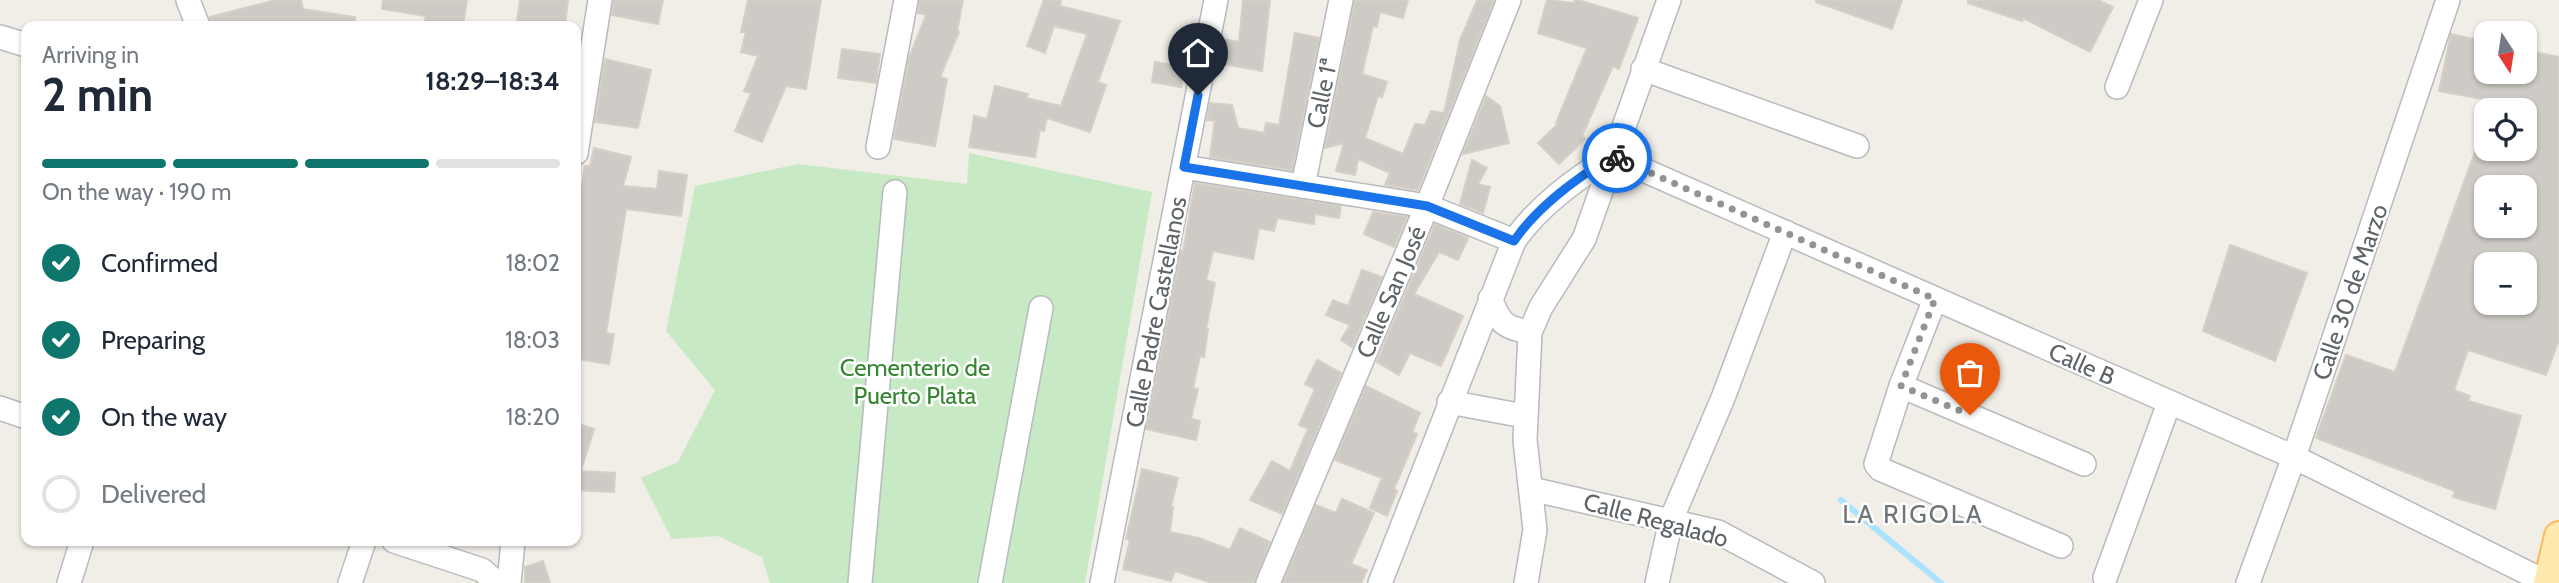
<!DOCTYPE html>
<html lang="en">
<head>
<meta charset="utf-8">
<style>
	:root { --surface:#fff; --page:#f6f6f7; --text:#1f2937; --muted:#747a83; --line:#e0e1e3; --accent:#0f766e }
	body { margin:0; font-family:Cabin,sans-serif; background:var(--page); color:var(--text); height:100vh; display:flex; flex-direction:column; font-size:26px; white-space:nowrap }
	* { box-sizing:border-box; margin:0 }
	p { font-size:23px; color:var(--muted) }
	.icon { flex:none; width:38px; height:38px; fill:none; stroke:currentColor; stroke-width:2; stroke-linecap:round; stroke-linejoin:round }
	.map { position:relative; flex:1; overflow:hidden }
	.details { position:absolute; left:21px; top:21px; width:560px; height:525px; display:flex; flex-direction:column; background:var(--surface); border-radius:14px; box-shadow:0 2px 5px #0004 }
	.details>* { flex:none }
	.needle { width:46px; rotate:168deg }
	.controls { position:absolute; left:2474px; top:21px; display:grid; gap:14px }
	.controls a { display:grid; place-items:center; width:63px; height:63px; border-radius:14px; background:var(--surface); box-shadow:0 2px 5px #0004; font-size:35px }
	.pin { position:absolute; display:grid; place-items:center; width:60px; height:60px; color:#fff; margin:-72px -30px; border-radius:50% 50% 50% 0; rotate:-45deg; box-shadow:0 0 7px #0007 }
	.pin .icon { rotate:45deg }
	.courier { position:absolute; display:grid; place-items:center; width:70px; height:70px; margin:-35px; border:5px solid #1a73e8; border-radius:50%; background:#fff; color:#222; box-shadow:0 2px 9px #0007 }
	.head em { font-style:normal; font-weight:800 }
	.head div { display:flex; flex-direction:column-reverse }
	.head { display:flex; align-items:center; justify-content:space-between; height:119px; padding:0 21px }
	h1 { font-size:46px; font-weight:800; line-height:52px }
	.bar { display:grid; grid-template-columns:repeat(4,1fr); gap:10px 7px; align-content:center; height:84px; padding:0 21px }
	.bar i { height:9px; border-radius:5px; background:var(--line) }
	.bar .current { background:var(--accent) }
	.bar p { grid-column:span 4 }
	ol { padding:0 21px; list-style:none }
	li { display:flex; align-items:center; gap:21px; height:77px }
	li p { margin-inline-start:auto }
	li .icon { padding:7px; border-radius:50%; background:var(--accent); color:#fff; stroke-width:4 }
	li:last-child { color:var(--muted) }
	li i { width:38px; height:38px; border:4px solid var(--line); border-radius:50% }
	.map>svg:first-child { display:block }
	.green { fill:#c7e9c3 }
	.lines { fill:none; stroke-linecap:round; stroke-linejoin:round }
	.stream { stroke:#a9e3ff; stroke-width:6 }
	.building { fill:#cecbc6; stroke:#d6cfc5; stroke-width:2; fill-rule:evenodd }
	.minor-casing { stroke:#b7babe; stroke-width:26 }
	.major-casing { stroke:#f9ba58; stroke-width:32 }
	.minor { stroke:#fff; stroke-width:23 }
	.major { stroke:#ffe9ae; stroke-width:28 }
	.done { stroke:#919494; stroke-width:7; stroke-dasharray:0 12.6 }
	.route { stroke:#1a73e8; stroke-width:9 }
	.labels { text-anchor:middle; dominant-baseline:central; stroke-width:5; stroke-linejoin:round; paint-order:stroke }
	.street-label { font-size:24px; fill:#5e6468; stroke:#fff }
	.park-label { font-size:24px; fill:#358430; stroke:#fff }
	.neighbourhood-label { font-size:26px; letter-spacing:2px; fill:#6f767a; stroke:#fff }
</style>
</head>
<body>
<div class="map">
<svg width="2559" height="583" viewBox="0 0 2559 583">
	<rect width="100%" height="100%" fill="#f1eee7"/>
	<polygon class="green" points="969,153 1152,192 1085,583 770,583 762,557 718,536 672,539 641,478 678,462 715,390 666,331 695,186 798,164 967,184"/>
	<g class="lines">
		<polyline class="stream" points="1841,500 1941,583"/>
	</g>
	<g class="building">
		<polygon points="276,0 301,0 303,9 355,17 355,26 212,26 210,17"/>
		<polygon points="383,0 467,0 463,26 424,26 426,16 382,9"/>
		<polygon points="520,0 568,0 565,26 517,21"/>
		<polygon points="614,0 663,0 658,24 612,15"/>
		<polygon points="748,0 821,0 806,89 786,86 762,142 735,131 751,93 744,91 758,56 741,52 746,32 741,32"/>
		<polygon points="920,0 963,0 957,31 959,32 940,77 947,79 935,146 894,139 909,58 926,15 918,13"/>
		<polygon points="1044,0 1061,0 1060,6 1120,21 1098,82 1106,85 1090,132 1047,118 1044,131 1040,130 1035,157 969,147 974,116 987,119 995,86 1028,94 1026,98 1061,106 1087,34 1054,26 1045,53 1027,46"/>
		<polygon points="1243,0 1270,0 1262,71 1218,63 1223,39 1239,42"/>
		<polygon points="1355,0 1408,0 1403,18 1380,12 1377,27 1373,26 1362,74 1387,82 1382,97 1378,96 1365,138 1403,154 1415,124 1425,125 1431,111 1444,113 1460,40 1477,0 1494,0 1418,190 1385,185 1390,173 1358,159 1355,175 1336,171 1344,143 1325,148"/>
		<polygon points="1547,0 1574,3 1575,0 1578,0 1638,18 1619,69 1613,66 1582,136 1585,139 1559,164 1538,143 1558,124 1556,123 1587,48 1538,33"/>
		<polygon points="1816,0 1902,0 1892,29 1816,2"/>
		<polygon points="1968,0 2098,0 2113,7 2090,52 2023,18 2022,21 1968,3"/>
		<polygon points="1295,33 1319,38 1292,170 1210,157 1215,121 1207,120 1210,103 1232,105 1238,128 1264,133 1266,123 1279,125"/>
		<path d="M 2451,34 L 2487,42 L 2487,72 L 2525,72 L 2525,50 L 2559,57 L 2559,340 L 2546,375 L 2468,350 L 2454,390 L 2470,396 L 2468,401 L 2521,416 L 2495,509 L 2453,497 L 2455,491 L 2316,438 L 2346,355 L 2395,372 L 2476,149 L 2525,149 L 2525,110 L 2489,110 L 2493,101 L 2439,91 ZM 2487,187 L 2525,187 L 2525,226 L 2487,226 ZM 2487,264 L 2525,264 L 2525,303 L 2487,303 Z"/>
		<polygon points="842,49 880,54 876,83 838,78"/>
		<polygon points="605,59 651,70 638,128 595,122"/>
		<polygon points="1155,62 1184,67 1181,87 1152,82"/>
		<polygon points="1486,96 1500,106 1509,143 1463,154"/>
		<polygon points="594,148 631,157 623,186 657,189 659,171 687,175 681,216 626,209 606,333 614,334 609,364 576,359 576,221 585,166 590,166"/>
		<polygon points="1472,160 1487,168 1478,184 1490,187 1483,213 1460,204"/>
		<polygon points="1195,183 1341,206 1339,218 1315,214 1314,224 1277,218 1274,231 1259,228 1253,259 1213,251 1206,280 1215,283 1206,329 1208,329 1204,357 1200,356 1193,388 1198,389 1191,419 1200,421 1196,440 1146,429 1181,251 1183,252"/>
		<polygon points="1373,212 1407,217 1394,247 1364,234"/>
		<polygon points="1435,224 1468,238 1458,260 1439,252 1414,294 1463,316 1441,366 1410,353 1399,375 1377,362"/>
		<polygon points="2230,245 2307,273 2275,361 2203,331"/>
		<polygon points="1362,270 1382,277 1352,347 1341,340 1350,325 1326,315 1333,300 1348,306"/>
		<polygon points="1317,360 1341,373 1282,514 1250,500 1272,461 1290,471 1308,429 1299,425 1315,389 1305,384"/>
		<polygon points="1366,386 1420,413 1412,432 1417,434 1394,489 1397,491 1387,516 1370,508 1382,478 1335,460"/>
		<polygon points="576,423 594,429 581,471 615,473 614,492 576,490"/>
		<polygon points="1142,469 1178,478 1171,507 1173,507 1170,532 1199,538 1230,550 1240,528 1270,542 1254,583 1212,583 1175,571 1171,581 1123,569 1130,540 1126,539"/>
		<polygon points="1342,499 1374,513 1351,564 1367,570 1361,583 1283,583 1316,505 1336,513"/>
		<polygon points="543,561 550,583 525,583 525,567"/>
	</g>
	<g class="lines">
		<g class="minor-casing">
			<g id="minor">
				<polyline points="188,0 198,26"/>
				<polyline points="0,37 26,45"/>
				<polyline points="1643,69 1857,146"/>
				<polyline points="2117,87 2151,0"/>
				<polyline points="878,147 906,0"/>
				<polyline points="576,153 600,0"/>
				<polyline points="1612,156 2294,457 2548,583 2553,583"/>
				<polyline points="1184,167 1427,206 1514,241"/>
				<polyline points="1303,186 1341,0"/>
				<path d="M 1490,299 C 1501,323 1503,328 1530,332"/>
				<polyline points="1935,299 1901,386 1876,464 1880,469 2061,546"/>
				<polyline points="1901,386 2084,464"/>
				<polyline points="1449,402 1524,416"/>
				<polyline points="0,408 26,417"/>
				<polyline points="1531,489 1718,532 1813,583"/>
				<polyline points="394,541 482,570 497,583"/>
				<polyline points="2105,578 2169,403"/>
				<polyline points="69,583 82,541"/>
				<polyline points="350,583 364,541"/>
				<polyline points="509,583 513,541"/>
				<polyline points="860,583 895,192"/>
				<polyline points="990,583 1041,308"/>
				<polyline points="1102,583 1216,0"/>
				<polyline points="1268,583 1427,206 1509,0"/>
				<path d="M 1380,583 L 1514,241 C 1538,206 1576,179 1612,156"/>
				<polyline points="1526,583 1535,530 1525,440 1530,332 1541,307 1584,239 1669,0"/>
				<polyline points="1657,583 1671,520 1723,398 1785,232"/>
				<polyline points="2248,583 2294,457 2448,0"/>
			</g>
		</g>
		<g class="major-casing">
			<polyline id="major" points="2548,583 2559,536"/>
		</g>
		<use href="#minor" class="minor"/>
		<use href="#major" class="major"/>
	</g>
	<g class="lines">
		<polyline class="done" points="1617,158 1935,299 1901,386 1970,415"/>
		<path class="route" d="M 1198,95 L 1184,167 L 1427,206 L 1514,241 C 1538,206 1576,179 1612,156 L 1617,158"/>
	</g>
	<g class="labels">
		<g class="street-label">
			<text transform="translate(1322 93) rotate(-78)">Calle 1ª</text>
			<text transform="translate(1391 292) rotate(-67)">Calle San José</text>
			<text transform="translate(2350 292) rotate(-71)">Calle 30 de Marzo</text>
			<text transform="translate(1156 312) rotate(-79)">Calle Padre Castellanos</text>
			<text transform="translate(2082 364) rotate(24)">Calle B</text>
			<text transform="translate(1656 520) rotate(15)">Calle Regalado</text>
		</g>
		<g class="park-label">
			<text x="915" y="367">Cementerio de<tspan x="915" dy="28">Puerto Plata</tspan></text>
		</g>
		<g class="neighbourhood-label">
			<text x="1913" y="514">LA RIGOLA</text>
		</g>
	</g>
</svg>
<div class="controls">
<a><svg class="needle" viewBox="-14 -14 28 28"><path d="M0-13l5 13h-10z" fill="#e53935"/><path d="M0 13l5-13h-10z" fill="#747a83"/></svg></a>
<a><svg class="icon" aria-label="locate" viewBox="0 0 24 24"><circle cx="12" cy="12" r="6"/><path d="M12 2v4M12 18v4M2 12h4M18 12h4"/></svg></a>
<a>+</a>
<a>−</a>
</div>
<div class="pin" style="left:1970px;top:415px;background:#ea580c"><svg class="icon" aria-label="bag" viewBox="0 0 24 24"><path d="M5 8h14l-1 12H6zM9 8a3 3 0 0 1 6 0"/></svg></div>
<div class="pin" style="left:1198px;top:95px;background:#1f2937"><svg class="icon" aria-label="home" viewBox="0 0 24 24"><path d="M3 11l9-7 9 7M6 9v11h12V9"/></svg></div>
<div class="courier" style="left:1617px;top:158px"><svg class="icon" aria-label="bike" viewBox="0 0 24 24"><circle cx="6" cy="16" r="4"/><circle cx="18" cy="16" r="4"/><path d="M6 16l4-8h5l3 8M10 8l3 8H6M13 5h3"/></svg></div>
<section class="details">
<div class="head"><div><h1>2 min</h1><p>Arriving in</p></div><em>18:29–18:34</em></div>
<div class="bar"><i class="current"></i><i class="current"></i><i class="current"></i><i></i><p>On the way · 190 m</p></div>
<ol>
<li><svg class="icon" aria-label="check" viewBox="0 0 24 24"><path d="M5 12l5 5 9-10"/></svg>Confirmed<p>18:02</p></li>
<li><svg class="icon" aria-label="check" viewBox="0 0 24 24"><path d="M5 12l5 5 9-10"/></svg>Preparing<p>18:03</p></li>
<li><svg class="icon" aria-label="check" viewBox="0 0 24 24"><path d="M5 12l5 5 9-10"/></svg>On the way<p>18:20</p></li>
<li><i></i>Delivered</li>
</ol>
</section>
</div>
</body>
</html>
